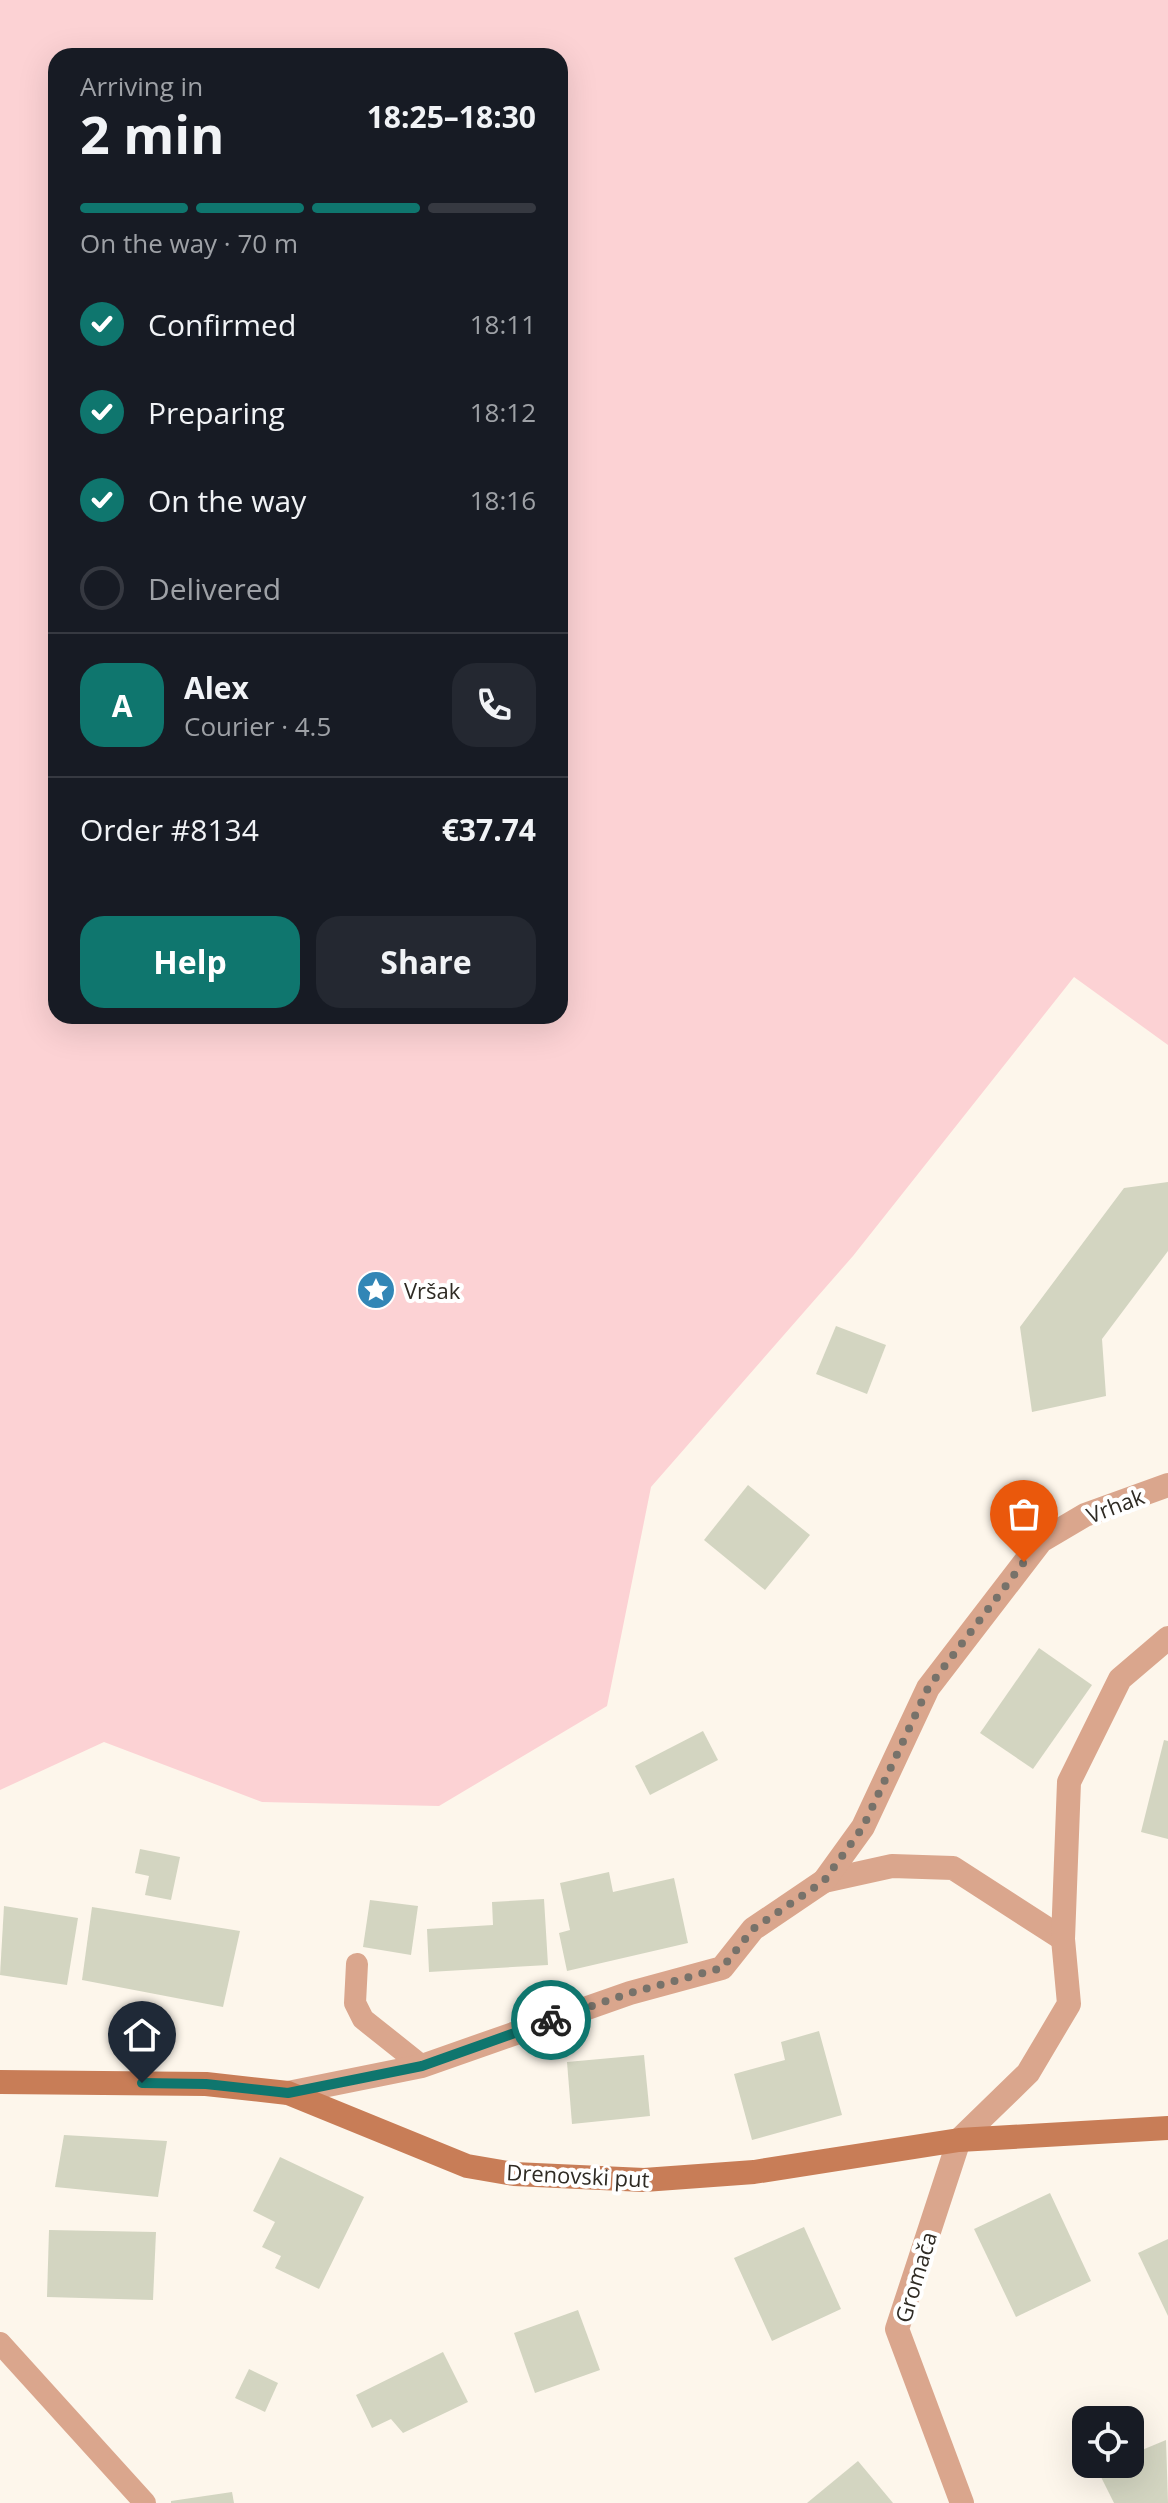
<!DOCTYPE html>
<html lang="en">
<head>
<meta charset="utf-8">
<style>
	:root { --surface:#171b24; --page:#242831; --text:#f1f3f6; --muted:#9ea1a6; --line:#363941; --accent:#0f766e }
	body { margin:0; font-family:"Open Sans",sans-serif; background:var(--page); color:var(--text); height:100vh; display:flex; flex-direction:column; font-size:30px; white-space:nowrap }
	* { box-sizing:border-box; margin:0 }
	p { font-size:26px; color:var(--muted) }
	.icon { flex:none; width:44px; height:44px; fill:none; stroke:currentColor; stroke-width:2; stroke-linecap:round; stroke-linejoin:round }
	.map { position:relative; flex:1; overflow:hidden }
	.drawer { position:absolute; left:48px; top:48px; width:520px; height:976px; display:flex; flex-direction:column; background:var(--surface); border-radius:24px; box-shadow:0 8px 32px #0002 }
	.drawer>* { flex:none }
	.controls { position:absolute; left:1072px; top:2406px; display:grid; gap:16px }
	.controls a { display:grid; place-items:center; width:72px; height:72px; border-radius:16px; background:var(--surface); box-shadow:0 8px 32px #0002; font-size:40px }
	.pin { position:absolute; display:grid; place-items:center; width:68px; height:68px; color:#fff; margin:-82px -34px; border-radius:50% 50% 50% 0; rotate:-45deg; box-shadow:0 0 8px #0007 }
	.pin .icon { rotate:45deg }
	.courier { position:absolute; display:grid; place-items:center; width:80px; height:80px; margin:-40px; border:6px solid #0f766e; border-radius:50%; background:#fff; color:#222; box-shadow:0 2px 10px #0007 }
	.head em { font-style:normal; font-weight:700 }
	.head div { display:flex; flex-direction:column-reverse }
	.head { display:flex; align-items:center; justify-content:space-between; height:136px; padding:0 32px }
	h1 { font-size:52px; font-weight:700; line-height:60px }
	.bar { display:grid; grid-template-columns:repeat(4,1fr); gap:12px 8px; align-content:center; height:96px; padding:0 32px }
	.bar i { height:10px; border-radius:6px; background:var(--line) }
	.bar .current { background:var(--accent) }
	.bar p { grid-column:span 4 }
	.line { display:flex; align-items:center; gap:20px; padding:0 32px; border-top:2px solid var(--line) }
	.line div { flex:1 }
	.round { display:grid; place-items:center; flex:none; width:84px; height:84px; border-radius:24px; background:var(--page) }
	ol { padding:0 32px; list-style:none }
	li { display:flex; align-items:center; gap:24px; height:88px }
	li p { margin-inline-start:auto }
	li .icon { padding:8px; border-radius:50%; background:var(--accent); color:#fff; stroke-width:4 }
	li:last-child { color:var(--muted) }
	li i { width:44px; height:44px; border:4px solid var(--line); border-radius:50% }
	.cta { display:flex; gap:16px; margin-top:auto; padding:16px 32px }
	.cta a { flex:1; height:92px; border-radius:24px; background:var(--accent); color:#fff; font-size:32px; font-weight:700; line-height:92px; text-align:center }
	.cta a+a { background:var(--page); color:var(--text) }
	.map>svg:first-child { display:block }
	.green { fill:#fcd2d4; fill-rule:evenodd }
	.building { fill:#d3d5c1 }
	.lines { fill:none; stroke-linecap:round; stroke-linejoin:round }
	.lane { stroke:#daa68d; stroke-width:22 }
	.street { stroke:#daa68d; stroke-width:24 }
	.secondary { stroke:#c87d57; stroke-width:24 }
	.done { stroke:#77726a; stroke-width:8; stroke-dasharray:0 14.4 }
	.route { stroke:#0f766e; stroke-width:10 }
	.labels { text-anchor:middle; dominant-baseline:central; stroke-width:8; stroke-linejoin:round; paint-order:stroke }
	.poi-label { font-size:22px; fill:#2f2b24; stroke:#fff; text-anchor:start }
	.street-label { font-size:22px; fill:#2f2b24; stroke:#fff }
</style>
</head>
<body>
<div class="map">
<svg width="1168" height="2503" viewBox="0 0 1168 2503">
	<rect width="100%" height="100%" fill="#fdf6eb"/>
	<path class="green" d="M 0,0 L 1168,0 L 1168,1045 L 1074,977 L 853,1256 L 651,1487 L 607,1706 L 439,1806 L 262,1802 L 104,1742 L 0,1790 ZM 56,56 L 560,56 L 560,1016 L 56,1016 Z"/>
	<g class="building">
		<polygon points="1168,1182 1168,1251 1102,1339 1106,1396 1032,1412 1020,1327 1124,1188"/>
		<polygon points="836,1326 886,1345 867,1394 816,1374"/>
		<polygon points="748,1485 810,1535 765,1590 704,1540"/>
		<polygon points="1039,1648 1092,1685 1033,1769 980,1733"/>
		<polygon points="703,1731 718,1760 650,1795 635,1766"/>
		<polygon points="1164,1740 1168,1741 1168,1839 1141,1832"/>
		<polygon points="140,1849 180,1857 171,1900 145,1895 149,1876 135,1873"/>
		<polygon points="609,1872 613,1892 674,1878 688,1943 567,1971 559,1933 570,1930 560,1883"/>
		<polygon points="544,1899 548,1965 429,1972 427,1929 493,1925 492,1902"/>
		<polygon points="370,1900 418,1906 411,1955 363,1947"/>
		<polygon points="4,1906 78,1918 67,1985 0,1975"/>
		<polygon points="92,1907 240,1931 223,2007 82,1980"/>
		<polygon points="819,2031 842,2115 752,2140 734,2074 785,2060 781,2042"/>
		<polygon points="644,2055 650,2116 572,2124 567,2062"/>
		<polygon points="64,2135 167,2141 158,2197 55,2187"/>
		<polygon points="280,2157 364,2197 319,2289 275,2268 281,2256 262,2247 275,2222 253,2211"/>
		<polygon points="1050,2193 1091,2281 1016,2317 974,2229"/>
		<polygon points="804,2227 841,2309 772,2341 734,2258"/>
		<polygon points="49,2230 156,2232 153,2300 47,2297"/>
		<polygon points="1168,2239 1168,2316 1138,2253"/>
		<polygon points="578,2310 600,2370 535,2393 514,2333"/>
		<polygon points="443,2352 468,2402 403,2433 391,2419 372,2428 356,2395"/>
		<polygon points="249,2369 278,2383 265,2412 235,2398"/>
		<polygon points="1166,2440 1168,2503 1114,2503 1097,2469 1108,2464 1130,2464 1130,2455"/>
		<polygon points="858,2461 893,2503 807,2503"/>
		<polygon points="232,2492 234,2503 171,2503 171,2501"/>
	</g>
	<g class="lines">
		<g class="lane">
			<polyline points="357,1964 355,2003 363,2019 422,2066"/>
			<polyline points="0,2343 145,2503"/>
		</g>
		<g class="street">
			<polyline points="824,1881 892,1866 953,1868 1063,1939"/>
			<polyline points="288,2093 422,2066 630,1993 722,1968 753,1929 824,1881 863,1827 928,1688 1041,1541 1085,1515 1168,1485"/>
			<polyline points="962,2503 897,2329 959,2140 1028,2073 1069,2004 1063,1939 1069,1782 1120,1679 1168,1638"/>
		</g>
		<polyline class="secondary" points="0,2082 206,2084 288,2093 467,2166 514,2174 644,2180 754,2172 959,2140 1168,2128"/>
	</g>
	<g class="lines">
		<polyline class="done" points="551,2020 630,1993 722,1968 753,1929 824,1881 863,1827 928,1688 1024,1562"/>
		<polyline class="route" points="142,2083 206,2084 288,2093 422,2066 551,2020"/>
	</g>
	<defs>
		<g id="sight-disc" transform="scale(2)"><circle r="9.5" fill="#3286b6" stroke="#fff"/><path d="M0-6L1.8-2.2L6-1.7L2.9 1.2L3.7 5.4L0 3.3L-3.7 5.4L-2.9 1.2L-6-1.7L-1.8-2.2Z" fill="#fff"/></g>
	</defs>
	<g fill-rule="evenodd">
		<use href="#sight-disc" x="376" y="1290"/>
	</g>
	<g class="labels">
		<g class="poi-label">
			<text x="404" y="1290">Vršak</text>
		</g>
		<g class="street-label">
			<text transform="translate(1115 1505) rotate(-21)">Vrhak</text>
			<text transform="translate(578 2175) rotate(3)">Drenovski put</text>
			<text transform="translate(915 2277) rotate(-73)">Gromača</text>
		</g>
	</g>
</svg>
<div class="controls">
<a><svg class="icon" aria-label="locate" viewBox="0 0 24 24"><circle cx="12" cy="12" r="6"/><path d="M12 2v4M12 18v4M2 12h4M18 12h4"/></svg></a>
</div>
<div class="pin" style="left:1024px;top:1562px;background:#ea580c"><svg class="icon" aria-label="bag" viewBox="0 0 24 24"><path d="M5 8h14l-1 12H6zM9 8a3 3 0 0 1 6 0"/></svg></div>
<div class="pin" style="left:142px;top:2083px;background:#1f2937"><svg class="icon" aria-label="home" viewBox="0 0 24 24"><path d="M3 11l9-7 9 7M6 9v11h12V9"/></svg></div>
<div class="courier" style="left:551px;top:2020px"><svg class="icon" aria-label="bike" viewBox="0 0 24 24"><circle cx="6" cy="16" r="4"/><circle cx="18" cy="16" r="4"/><path d="M6 16l4-8h5l3 8M10 8l3 8H6M13 5h3"/></svg></div>
<section class="drawer">
<div class="head"><div><h1>2 min</h1><p>Arriving in</p></div><em>18:25–18:30</em></div>
<div class="bar"><i class="current"></i><i class="current"></i><i class="current"></i><i></i><p>On the way · 70 m</p></div>
<ol>
<li><svg class="icon" aria-label="check" viewBox="0 0 24 24"><path d="M5 12l5 5 9-10"/></svg>Confirmed<p>18:11</p></li>
<li><svg class="icon" aria-label="check" viewBox="0 0 24 24"><path d="M5 12l5 5 9-10"/></svg>Preparing<p>18:12</p></li>
<li><svg class="icon" aria-label="check" viewBox="0 0 24 24"><path d="M5 12l5 5 9-10"/></svg>On the way<p>18:16</p></li>
<li><i></i>Delivered</li>
</ol>
<div class="line" style="height:144px"><b class="round" style="background:var(--accent);color:#fff">A</b><div><b>Alex</b><p>Courier · 4.5</p></div><a class="round"><svg class="icon" aria-label="phone" viewBox="0 0 24 24"><path d="M5 4h4l2 5-3 2q2 4 5 5l2-3 5 2v4C11 20 4 13 5 4z"/></svg></a></div>
<div class="line" style="height:104px"><div>Order #8134</div><b>€37.74</b></div>
<div class="cta"><a>Help</a><a>Share</a></div>
</section>
</div>
</body>
</html>
